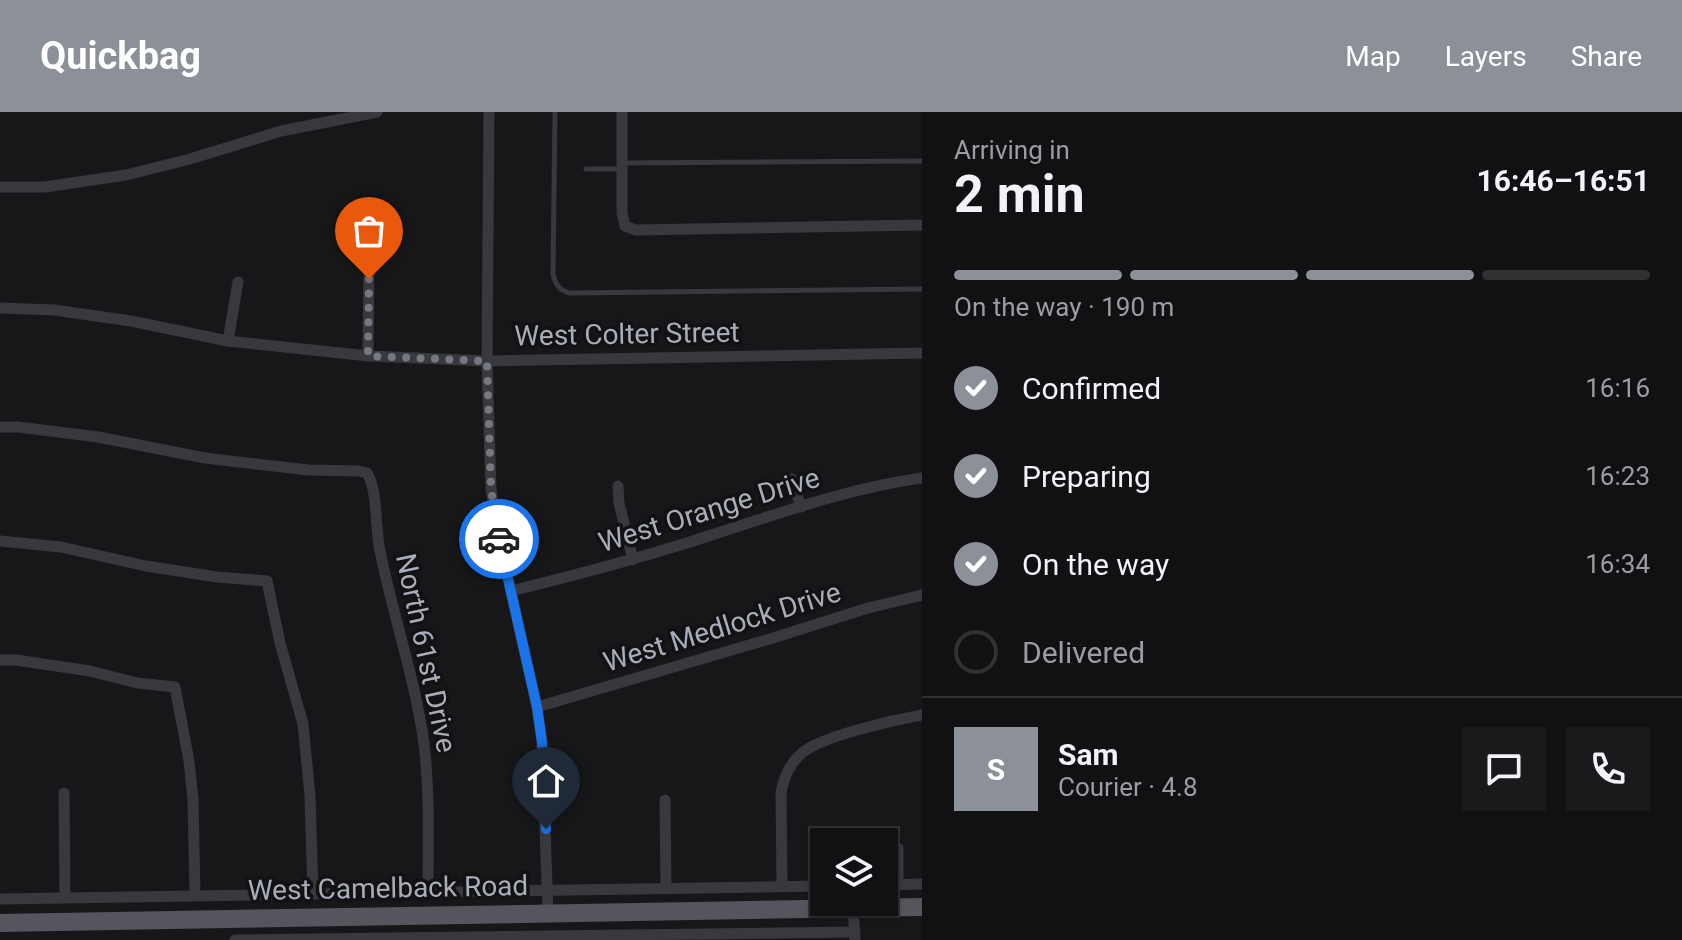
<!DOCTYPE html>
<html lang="en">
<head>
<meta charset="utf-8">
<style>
	:root { --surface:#111113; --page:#1a1a1c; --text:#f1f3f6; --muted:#9c9da0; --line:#303133; --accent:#8c9099 }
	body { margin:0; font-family:Roboto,sans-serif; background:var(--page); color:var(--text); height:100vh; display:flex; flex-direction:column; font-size:30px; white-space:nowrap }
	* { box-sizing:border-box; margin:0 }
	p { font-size:26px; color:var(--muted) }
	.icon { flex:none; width:44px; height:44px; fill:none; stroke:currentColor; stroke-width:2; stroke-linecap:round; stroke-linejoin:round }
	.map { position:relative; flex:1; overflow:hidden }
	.details { display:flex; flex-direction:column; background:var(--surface); width:760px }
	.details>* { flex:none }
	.buttons { position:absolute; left:810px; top:716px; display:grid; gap:16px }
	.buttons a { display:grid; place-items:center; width:88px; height:88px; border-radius:0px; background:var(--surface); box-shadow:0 2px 6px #0004,0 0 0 2px var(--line); font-size:40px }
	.pin { position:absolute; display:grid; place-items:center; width:68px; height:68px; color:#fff; margin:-82px -34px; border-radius:50% 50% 50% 0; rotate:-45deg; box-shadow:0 0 8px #0007 }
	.pin .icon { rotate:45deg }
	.courier { position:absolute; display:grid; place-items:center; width:80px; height:80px; margin:-40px; border:6px solid #1a73e8; border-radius:50%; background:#fff; color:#222; box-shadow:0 2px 10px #0007 }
	.headline em { font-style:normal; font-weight:700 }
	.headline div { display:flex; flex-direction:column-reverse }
	.headline { display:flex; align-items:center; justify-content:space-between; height:136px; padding:0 32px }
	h1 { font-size:52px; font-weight:700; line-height:60px }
	.bar { display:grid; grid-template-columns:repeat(4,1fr); gap:12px 8px; align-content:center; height:96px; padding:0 32px }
	.bar i { height:10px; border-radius:6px; background:var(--line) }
	.bar .active { background:var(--accent) }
	.bar p { grid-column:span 4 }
	.line { display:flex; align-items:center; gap:20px; padding:0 32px; border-top:2px solid var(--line) }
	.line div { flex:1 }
	.round { display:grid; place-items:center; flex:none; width:84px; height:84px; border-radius:0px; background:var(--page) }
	ol { padding:0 32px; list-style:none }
	li { display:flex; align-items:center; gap:24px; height:88px }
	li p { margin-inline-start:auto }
	li .icon { padding:8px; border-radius:50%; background:var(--accent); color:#fff; stroke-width:4 }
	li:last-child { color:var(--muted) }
	li i { width:44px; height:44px; border:4px solid var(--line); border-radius:50% }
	header { display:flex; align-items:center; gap:48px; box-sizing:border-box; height:112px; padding:0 40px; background:var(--accent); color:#fff }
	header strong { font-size:38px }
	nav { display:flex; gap:44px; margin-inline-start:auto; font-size:28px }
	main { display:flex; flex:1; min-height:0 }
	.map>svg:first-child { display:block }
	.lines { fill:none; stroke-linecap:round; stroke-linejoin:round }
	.service { stroke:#38393e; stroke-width:5 }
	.minor { stroke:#38393e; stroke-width:11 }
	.primary { stroke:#54555d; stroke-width:18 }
	.done { stroke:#767881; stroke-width:8; stroke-dasharray:0 14.4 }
	.route { stroke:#1a73e8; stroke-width:10 }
	.labels { text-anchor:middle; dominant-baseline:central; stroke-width:7; stroke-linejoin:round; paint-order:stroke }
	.street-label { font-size:28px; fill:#a9adb9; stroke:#121214 }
</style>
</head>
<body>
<header>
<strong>Quickbag</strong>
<nav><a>Map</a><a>Layers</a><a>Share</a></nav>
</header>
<main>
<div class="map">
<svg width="922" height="828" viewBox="0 0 922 828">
	<rect width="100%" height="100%" fill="#171719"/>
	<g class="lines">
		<g class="service">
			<path d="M 555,0 L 553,162 C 555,172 560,179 570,181 L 922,177"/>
			<polyline points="623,51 922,49"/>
			<polyline points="586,57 621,57"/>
		</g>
		<g class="minor">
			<polyline points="489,0 487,249 491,377 500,431 537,595 542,630 548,801"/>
			<polyline points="622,0 622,101 625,114 636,118 922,113"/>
			<polyline points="0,75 45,75 126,63 190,47 281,19 377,0"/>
			<polyline points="364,128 369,140 368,244"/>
			<polyline points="0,196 54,198 131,209 228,229 368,244 487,249 922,241"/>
			<polyline points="228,229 238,170"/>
			<path d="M 0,315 L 18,315 L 98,325 L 205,346 L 308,358 L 359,359 L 367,361 C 378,378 375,417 380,439 C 393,504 415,566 424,632 C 430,681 428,730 428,780"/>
			<polyline points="792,367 801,395"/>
			<polyline points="618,374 619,391 633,448"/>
			<polyline points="0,429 61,435 146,454 217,465 267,469 280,531 303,612 310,684 313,782"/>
			<path d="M 511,479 C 572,464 633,448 693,429 C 769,405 843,377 922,366"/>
			<polyline points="0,548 16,548 90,559 137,571 175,575 189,649 193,687 195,783"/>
			<polyline points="537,595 773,526 868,496 922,483"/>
			<polyline points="64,681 65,785"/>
			<polyline points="665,688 666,776"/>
			<polyline points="898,736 898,773"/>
			<polyline points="884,773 922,772"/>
			<path d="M 782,774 L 781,680 C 784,665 790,651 802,641 C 822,624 894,608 922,603"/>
			<polyline points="0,787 824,774"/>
			<polyline points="853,796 855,828"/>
			<polyline points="235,828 855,820"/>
		</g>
		<polyline class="primary" points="0,811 922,795"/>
	</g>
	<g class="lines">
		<polyline class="done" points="369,167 368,244 487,249 491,377 499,427"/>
		<polyline class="route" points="499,427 537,595 542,630 546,717"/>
	</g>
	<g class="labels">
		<g class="street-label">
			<text transform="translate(627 222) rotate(-1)">West Colter Street</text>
			<text transform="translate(709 398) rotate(-17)">West Orange Drive</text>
			<text transform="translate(722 515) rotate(-17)">West Medlock Drive</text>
			<text transform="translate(426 541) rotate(78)">North 61st Drive</text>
			<text transform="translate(388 776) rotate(-1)">West Camelback Road</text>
		</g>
	</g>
</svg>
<div class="buttons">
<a><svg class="icon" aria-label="layers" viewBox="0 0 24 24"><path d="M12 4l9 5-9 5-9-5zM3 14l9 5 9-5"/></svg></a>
</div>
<div class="pin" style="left:369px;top:167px;background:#ea580c"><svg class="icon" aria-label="bag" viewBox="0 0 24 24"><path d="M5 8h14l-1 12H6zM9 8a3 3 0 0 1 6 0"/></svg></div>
<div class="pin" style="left:546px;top:717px;background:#1f2937"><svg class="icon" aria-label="home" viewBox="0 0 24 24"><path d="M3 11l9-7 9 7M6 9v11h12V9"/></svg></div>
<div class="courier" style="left:499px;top:427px"><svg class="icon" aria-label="car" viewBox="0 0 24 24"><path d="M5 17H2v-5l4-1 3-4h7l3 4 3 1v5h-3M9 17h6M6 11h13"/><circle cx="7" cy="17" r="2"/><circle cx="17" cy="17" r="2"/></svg></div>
</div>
<section class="details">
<div class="headline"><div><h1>2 min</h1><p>Arriving in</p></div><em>16:46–16:51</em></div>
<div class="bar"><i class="active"></i><i class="active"></i><i class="active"></i><i></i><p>On the way · 190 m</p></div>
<ol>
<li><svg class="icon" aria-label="check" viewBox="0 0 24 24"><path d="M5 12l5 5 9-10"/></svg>Confirmed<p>16:16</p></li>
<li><svg class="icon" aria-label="check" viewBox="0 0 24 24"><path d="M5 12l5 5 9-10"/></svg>Preparing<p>16:23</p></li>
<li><svg class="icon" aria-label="check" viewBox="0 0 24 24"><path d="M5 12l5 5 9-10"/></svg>On the way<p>16:34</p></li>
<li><i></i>Delivered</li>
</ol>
<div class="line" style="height:144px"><b class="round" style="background:var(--accent);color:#fff">S</b><div><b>Sam</b><p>Courier · 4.8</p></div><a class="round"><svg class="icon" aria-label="chat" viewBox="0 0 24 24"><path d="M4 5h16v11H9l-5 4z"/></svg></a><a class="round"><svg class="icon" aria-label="phone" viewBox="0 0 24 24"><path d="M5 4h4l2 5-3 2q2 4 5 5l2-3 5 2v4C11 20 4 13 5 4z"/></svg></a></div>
</section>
</main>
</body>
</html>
